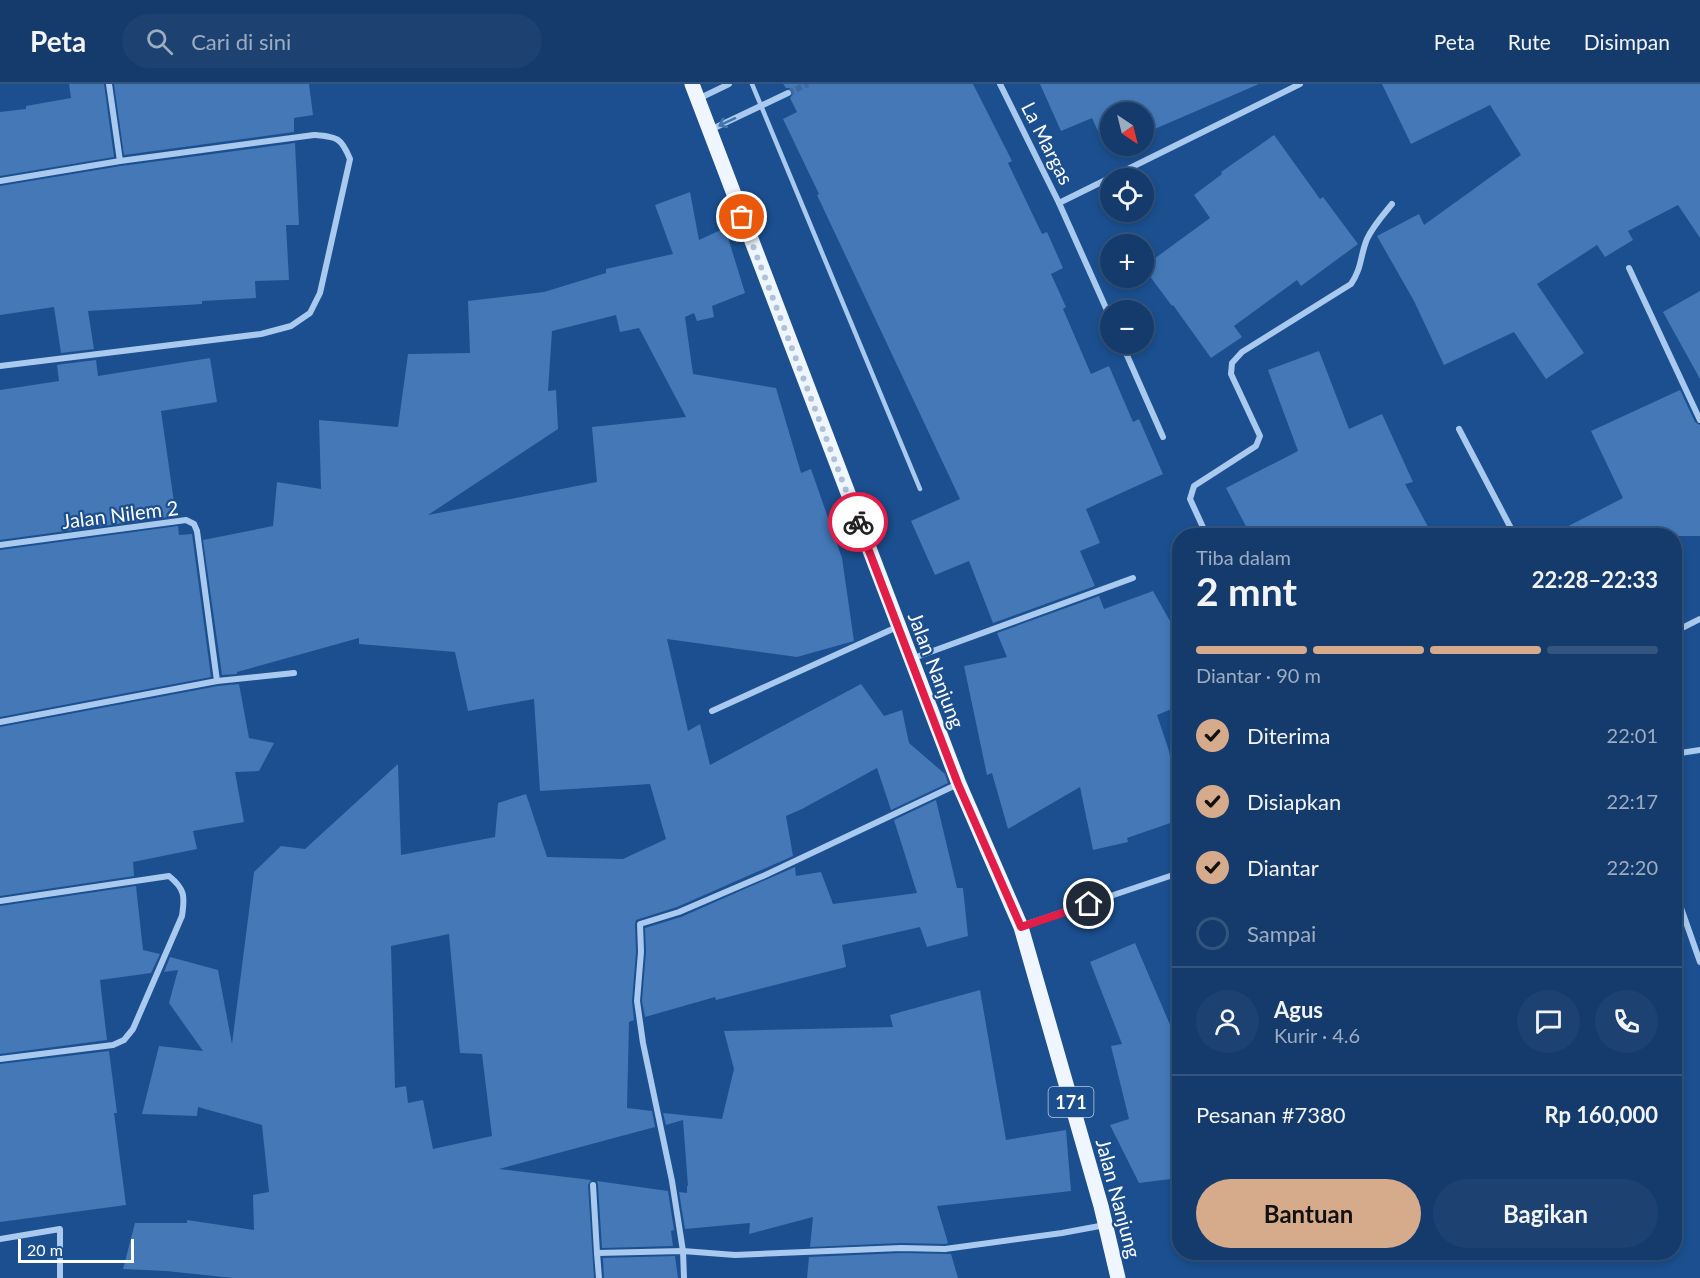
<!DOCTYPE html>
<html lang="id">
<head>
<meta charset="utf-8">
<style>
	:root { --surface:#143b6b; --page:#1d4271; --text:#f1f3f6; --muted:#9dadc1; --line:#33557e; --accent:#d6ab8b }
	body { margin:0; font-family:Lato,sans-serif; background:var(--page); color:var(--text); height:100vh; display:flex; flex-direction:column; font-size:22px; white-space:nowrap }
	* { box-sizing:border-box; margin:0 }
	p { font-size:20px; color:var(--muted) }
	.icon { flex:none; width:33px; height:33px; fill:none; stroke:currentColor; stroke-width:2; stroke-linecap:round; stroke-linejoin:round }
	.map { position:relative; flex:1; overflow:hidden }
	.side { position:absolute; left:1172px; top:444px; width:510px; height:732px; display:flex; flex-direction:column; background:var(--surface); border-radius:24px; box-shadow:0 3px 9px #0003,0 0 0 2px var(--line) }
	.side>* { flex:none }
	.needle { width:39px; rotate:145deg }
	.fabs { position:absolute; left:1100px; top:18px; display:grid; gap:12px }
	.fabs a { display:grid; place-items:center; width:54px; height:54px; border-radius:50%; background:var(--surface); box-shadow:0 3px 9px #0003,0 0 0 2px var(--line); font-size:30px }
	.scale { position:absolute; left:18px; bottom:15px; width:116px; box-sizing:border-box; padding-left:6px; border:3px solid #fff; border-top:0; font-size:16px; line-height:21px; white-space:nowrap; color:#fff; -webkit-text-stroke:4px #1b4f8f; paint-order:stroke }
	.pin { position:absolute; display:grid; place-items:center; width:51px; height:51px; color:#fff; margin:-26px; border:3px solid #fff; border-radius:50%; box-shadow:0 2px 6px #0007 }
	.courier { position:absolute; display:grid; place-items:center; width:60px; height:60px; margin:-30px; border:4px solid #e11d48; border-radius:50%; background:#fff; color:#222; box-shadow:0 2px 8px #0007 }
	.head em { font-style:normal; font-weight:700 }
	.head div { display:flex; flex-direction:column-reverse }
	.head { display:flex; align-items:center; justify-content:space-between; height:102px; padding:0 24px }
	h1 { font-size:39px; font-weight:700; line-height:45px }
	.bar { display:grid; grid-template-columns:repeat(4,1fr); gap:9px 6px; align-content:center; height:72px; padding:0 24px }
	.bar i { height:8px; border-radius:4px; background:var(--line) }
	.bar .selected { background:var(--accent) }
	.bar p { grid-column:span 4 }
	.line { display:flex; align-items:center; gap:15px; padding:0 24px; border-top:2px solid var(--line) }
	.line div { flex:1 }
	.round { display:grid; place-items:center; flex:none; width:63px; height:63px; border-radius:32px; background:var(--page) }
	ol { padding:0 24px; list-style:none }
	li { display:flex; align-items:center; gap:18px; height:66px }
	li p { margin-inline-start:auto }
	li .icon { padding:6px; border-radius:50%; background:var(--accent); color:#111; stroke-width:4 }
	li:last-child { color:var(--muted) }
	li i { width:33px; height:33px; border:3px solid var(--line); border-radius:50% }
	.button { display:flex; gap:12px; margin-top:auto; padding:12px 24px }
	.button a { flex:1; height:69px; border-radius:36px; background:var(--accent); color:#111; font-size:24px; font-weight:700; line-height:69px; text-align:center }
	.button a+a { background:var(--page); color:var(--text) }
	header { display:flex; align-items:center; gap:36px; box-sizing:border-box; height:84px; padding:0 30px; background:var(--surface); border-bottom:2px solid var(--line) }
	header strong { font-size:28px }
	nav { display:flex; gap:33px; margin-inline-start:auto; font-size:21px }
	.search { width:420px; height:54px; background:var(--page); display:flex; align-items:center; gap:15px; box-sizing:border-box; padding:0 21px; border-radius:33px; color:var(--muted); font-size:22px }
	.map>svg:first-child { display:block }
	.building { fill:#4478b7; fill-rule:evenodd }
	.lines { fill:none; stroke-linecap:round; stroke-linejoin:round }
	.minor-tunnel { stroke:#3d69a0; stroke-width:6; stroke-dasharray:6 3; stroke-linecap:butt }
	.service { stroke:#a9c9ee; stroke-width:4.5 }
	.minor { stroke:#a9c9ee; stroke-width:6 }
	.primary { stroke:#f0f6ff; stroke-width:15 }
	.oneway { stroke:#4674ac }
	.done { stroke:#afc1d8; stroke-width:6; stroke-dasharray:0 10.8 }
	.route { stroke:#e11d48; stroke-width:8 }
	.labels { text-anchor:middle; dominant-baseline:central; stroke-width:4.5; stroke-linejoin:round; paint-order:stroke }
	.shield { fill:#1b4f8f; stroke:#bbcadd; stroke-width:1.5 }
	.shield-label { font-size:18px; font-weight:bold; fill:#fff }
	.street-label { font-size:20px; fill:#fff; stroke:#1b4f8f }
</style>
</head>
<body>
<header>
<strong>Peta</strong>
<div class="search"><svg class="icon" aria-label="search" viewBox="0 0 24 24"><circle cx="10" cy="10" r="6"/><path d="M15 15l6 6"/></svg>Cari di sini</div>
<nav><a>Peta</a><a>Rute</a><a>Disimpan</a></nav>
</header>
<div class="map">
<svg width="1700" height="1194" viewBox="0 0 1700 1194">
	<rect width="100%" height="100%" fill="#1b4f8f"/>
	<g class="building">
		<polygon points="69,0 104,0 114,73 0,92 0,28 26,25 26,22 71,14"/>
		<polygon points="114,0 309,0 313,31 294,34 294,48 124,71"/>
		<polygon points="783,0 973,0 1012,77 1008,79 1042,150 1047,148 1063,184 1051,190 1066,223 1063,225 1091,290 1109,282 1133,338 1139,335 1163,390 1086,425 1100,459 1080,467 1095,502 993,539 969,477 935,491 911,437 960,415 817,111 819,110 783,35 797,28 790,14 793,10 792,6 789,4 786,4"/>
		<polygon points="1040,0 1259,0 1143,50 1143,28 1110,28 1110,52 1102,56 1092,34 1061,47"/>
		<polygon points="1382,0 1700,0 1700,154 1678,121 1628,147 1633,156 1605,173 1597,161 1537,200 1584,269 1546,295 1514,248 1444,281 1414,217 1377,152 1419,130 1424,141 1521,71 1490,21 1411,60"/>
		<polygon points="1274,51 1320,115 1323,113 1358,160 1301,202 1297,196 1234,242 1242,253 1211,274 1173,221 1172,222 1143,183 1210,134 1194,111 1222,90 1221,88"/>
		<polygon points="295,59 299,141 286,141 289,196 255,197 256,214 202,217 202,220 88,227 94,265 61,269 54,223 0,231 0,102 121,82"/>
		<path d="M 690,108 L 699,156 L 725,144 L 745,209 L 712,222 L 714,233 L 697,237 L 694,229 L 685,233 L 693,290 L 776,304 L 801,389 L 811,385 L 842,474 L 854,557 L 797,573 L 667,555 L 688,647 L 700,640 L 710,681 L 861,600 L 884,632 L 902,626 L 909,659 L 945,690 L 948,699 L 891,726 L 877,684 L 802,725 L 786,732 L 793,772 L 677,823 L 636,836 L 635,840 L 636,868 L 632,917 L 634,936 L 629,938 L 627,1024 L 652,1027 L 655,1043 L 499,1085 L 591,1096 L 588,1101 L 594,1194 L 233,1194 L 166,1187 L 123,1185 L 135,1139 L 187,1139 L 187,1136 L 254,1146 L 253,1111 L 269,1108 L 262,1041 L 198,1023 L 197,1032 L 142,1030 L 159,962 L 203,967 L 169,919 L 178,886 L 164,888 L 170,873 L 218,886 L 232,960 L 254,788 L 281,762 L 305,765 L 398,680 L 401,771 L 495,753 L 498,719 L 526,710 L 547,773 L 623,775 L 666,755 L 650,700 L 540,707 L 534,615 L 468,627 L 455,568 L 359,560 L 359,554 L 237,588 L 237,590 L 222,591 L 203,456 L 273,442 L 277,398 L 321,405 L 319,336 L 398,343 L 408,270 L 470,269 L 468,217 L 544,208 L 606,189 L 606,185 L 673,170 L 655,121 ZM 616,231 L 620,248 L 639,244 L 686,333 L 592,343 L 597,398 L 428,431 L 558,345 L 556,306 L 548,307 L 552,247 ZM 449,850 L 460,969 L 482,970 L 492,1052 L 433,1065 L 423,1016 L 408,1019 L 406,1002 L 395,1004 L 391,862 Z"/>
		<polygon points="1700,207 1700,295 1663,228"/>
		<polygon points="1319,267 1349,345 1382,330 1413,398 1405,400 1433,452 1251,452 1226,404 1298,367 1268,286"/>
		<polygon points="210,274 217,318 161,327 176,432 0,456 0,306 59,297 57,281 63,280 96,276 98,292"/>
		<polygon points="1680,306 1695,338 1700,341 1700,452 1549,452 1623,414 1591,347"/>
		<polygon points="178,442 179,451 192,450 211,593 0,633 0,466"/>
		<polygon points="1153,507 1179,553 1179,622 1157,631 1169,667 1179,722 1179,736 1127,754 1128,758 1093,766 1080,703 1008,745 992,689 987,691 964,582 1007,573 997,549 1099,512 1104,525"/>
		<polygon points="239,600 249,654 274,659 259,687 235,688 244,738 193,747 197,765 133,778 134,792 0,812 0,643 218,602"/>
		<polygon points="936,716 957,804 963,804 968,852 927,863 920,843 842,861 846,883 716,916 715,913 645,933 642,917 646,868 645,844 681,833 795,783 796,792 821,788 833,820 917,809 894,736"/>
		<polygon points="136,802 143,866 160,870 151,889 100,896 107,956 0,970 0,822"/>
		<polygon points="1135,859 1171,943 1179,944 1179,1094 1139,1099 1110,1041 1129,1035 1111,962 1122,960 1090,878"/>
		<polygon points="980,906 1006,1056 1066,1046 1071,1107 937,1122 948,1159 945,1160 901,1159 810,1163 813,1133 749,1150 750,1139 685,1145 679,1108 687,1109 687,1102 688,1102 683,1036 666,1041 663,1029 722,1035 734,985 724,947 893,943 890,931"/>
		<polygon points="109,967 117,1029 114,1029 126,1121 0,1138 0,980"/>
		<polygon points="597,1097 668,1107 674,1146 671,1147 673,1162 602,1164 598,1101"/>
		<polygon points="901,1169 951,1170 958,1194 807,1194 809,1173"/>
		<polygon points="675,1172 678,1194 604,1194 603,1174"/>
	</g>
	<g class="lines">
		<polyline class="minor-tunnel" points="788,9 808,0"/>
		<polyline class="service" points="752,0 920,405"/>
		<g class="minor">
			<polyline points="109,0 120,77"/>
			<polyline points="1000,0 1059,119 1110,233"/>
			<polyline points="698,15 729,0"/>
			<polyline points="710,46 788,9"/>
			<path d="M 0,97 L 120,77 L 314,51 C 337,53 341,53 350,75 L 320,209 L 310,229 L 291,242 L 261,250 L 0,282"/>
			<polyline points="1059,119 1300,0"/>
			<polyline points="1629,184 1700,336"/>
			<polyline points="1122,260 1163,353"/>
			<polyline points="1459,345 1515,452"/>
			<path d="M 1207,452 L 1190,415 L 1194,402 L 1256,362 L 1260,352 L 1231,290 L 1232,279 L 1242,268 L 1351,200 C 1362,184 1360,172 1367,155 C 1373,142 1383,131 1392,120"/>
			<polyline points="0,461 186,436 194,440 197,447 217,597"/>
			<polyline points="1674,548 1700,535"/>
			<polyline points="911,575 1133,494"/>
			<polyline points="712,627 897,543"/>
			<polyline points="0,638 217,597 294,589"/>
			<polyline points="1674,670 1700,666"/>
			<polyline points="1674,804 1700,878"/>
			<path d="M 0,817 L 169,792 C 185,805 185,812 182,832 L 133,945 L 124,956 L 113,961 L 0,975"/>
			<polyline points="1021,842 1179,789"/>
			<polyline points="593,1101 597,1169"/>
			<polyline points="0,1155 60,1145 60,1194"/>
			<polyline points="599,1194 597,1169 683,1167 735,1171 901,1164 945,1165 1062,1149 1105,1141"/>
			<polyline points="684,1194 683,1167 672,1097 643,959 637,917 641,868 640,840 679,828 763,792 958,700"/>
		</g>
		<polyline class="primary" points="692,0 959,700 1021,843 1101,1122 1118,1194"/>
	</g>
	<defs><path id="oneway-shaft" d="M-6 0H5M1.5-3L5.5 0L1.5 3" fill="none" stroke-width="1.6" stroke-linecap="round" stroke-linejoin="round" transform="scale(1.5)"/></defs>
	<use class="oneway" href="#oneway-shaft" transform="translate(727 38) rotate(155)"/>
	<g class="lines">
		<polyline class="done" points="742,133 858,438"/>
		<polyline class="route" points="858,438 958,700 1021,843 1089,820"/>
	</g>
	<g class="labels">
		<rect class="shield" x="1048.5" y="1003" width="45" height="30" rx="4.5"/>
		<g class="shield-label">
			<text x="1071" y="1018">171</text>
		</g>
		<g class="street-label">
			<text transform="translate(1048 59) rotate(63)">La Margas</text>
			<text transform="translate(120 430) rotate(-7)">Jalan Nilem 2</text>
			<text transform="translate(937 586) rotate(69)">Jalan Nanjung</text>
			<text transform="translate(1119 1114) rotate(75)">Jalan Nanjung</text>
		</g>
	</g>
</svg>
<div class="fabs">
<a><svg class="needle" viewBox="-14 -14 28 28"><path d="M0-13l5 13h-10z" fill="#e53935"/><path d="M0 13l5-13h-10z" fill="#9dadc1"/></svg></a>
<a><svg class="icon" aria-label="locate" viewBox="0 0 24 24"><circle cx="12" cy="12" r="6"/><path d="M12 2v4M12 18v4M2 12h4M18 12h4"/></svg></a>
<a>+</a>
<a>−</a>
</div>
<div class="scale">20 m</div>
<div class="pin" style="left:742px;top:133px;background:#ea580c"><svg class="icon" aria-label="bag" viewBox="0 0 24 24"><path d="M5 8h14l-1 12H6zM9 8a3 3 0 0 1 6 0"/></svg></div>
<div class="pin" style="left:1089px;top:820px;background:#1f2937"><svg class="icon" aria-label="home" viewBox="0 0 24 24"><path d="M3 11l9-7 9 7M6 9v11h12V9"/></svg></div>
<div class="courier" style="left:858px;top:438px"><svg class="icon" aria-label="bike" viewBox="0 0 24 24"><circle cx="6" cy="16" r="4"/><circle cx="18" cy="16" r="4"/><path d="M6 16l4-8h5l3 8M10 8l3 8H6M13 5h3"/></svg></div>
<section class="side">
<div class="head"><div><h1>2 mnt</h1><p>Tiba dalam</p></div><em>22:28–22:33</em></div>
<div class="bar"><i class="selected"></i><i class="selected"></i><i class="selected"></i><i></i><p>Diantar · 90 m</p></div>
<ol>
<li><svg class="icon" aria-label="check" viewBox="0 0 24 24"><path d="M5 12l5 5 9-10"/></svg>Diterima<p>22:01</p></li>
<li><svg class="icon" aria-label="check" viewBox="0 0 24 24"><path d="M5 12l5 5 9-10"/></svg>Disiapkan<p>22:17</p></li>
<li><svg class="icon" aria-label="check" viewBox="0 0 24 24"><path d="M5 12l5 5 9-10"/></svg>Diantar<p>22:20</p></li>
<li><i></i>Sampai</li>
</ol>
<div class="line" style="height:108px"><a class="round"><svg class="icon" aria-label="person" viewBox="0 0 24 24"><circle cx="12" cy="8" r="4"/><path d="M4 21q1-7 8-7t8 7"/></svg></a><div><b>Agus</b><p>Kurir · 4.6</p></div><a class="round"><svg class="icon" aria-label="chat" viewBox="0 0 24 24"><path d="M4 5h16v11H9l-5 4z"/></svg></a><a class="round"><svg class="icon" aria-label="phone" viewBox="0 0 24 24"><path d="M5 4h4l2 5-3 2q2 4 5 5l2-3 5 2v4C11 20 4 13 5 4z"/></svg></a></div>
<div class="line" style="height:78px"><div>Pesanan #7380</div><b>Rp 160,000</b></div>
<div class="button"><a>Bantuan</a><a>Bagikan</a></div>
</section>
</div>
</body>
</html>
